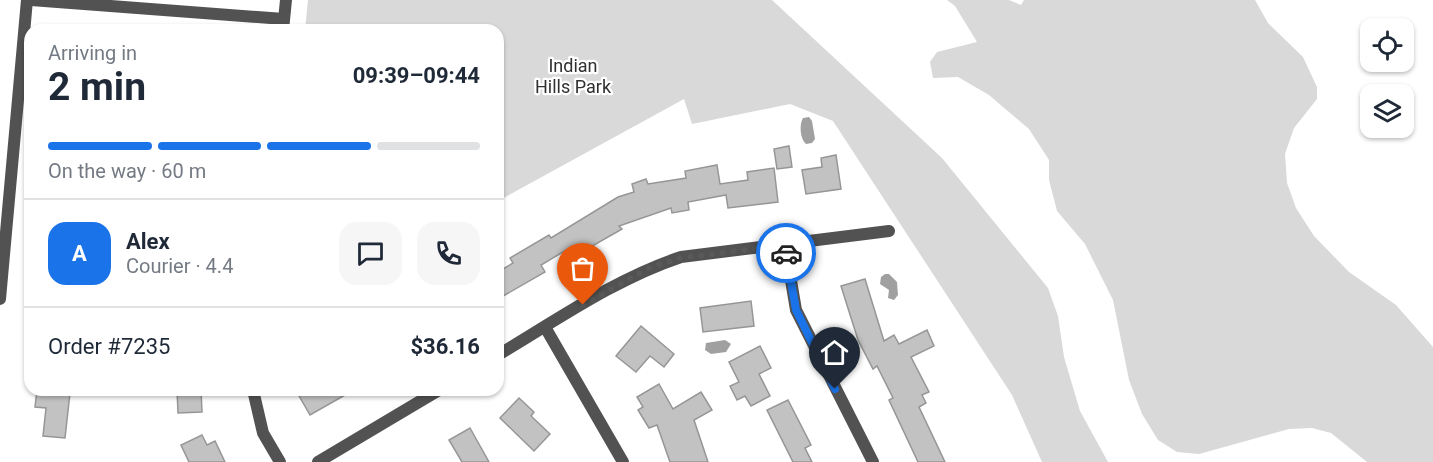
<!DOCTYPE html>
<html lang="en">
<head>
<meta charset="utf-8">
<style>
	:root { --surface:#fff; --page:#f6f6f7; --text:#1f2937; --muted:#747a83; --line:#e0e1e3; --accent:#1a73e8 }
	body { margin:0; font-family:Roboto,sans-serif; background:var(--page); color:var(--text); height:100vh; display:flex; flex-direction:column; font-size:22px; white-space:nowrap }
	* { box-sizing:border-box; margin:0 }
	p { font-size:20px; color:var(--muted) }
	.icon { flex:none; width:33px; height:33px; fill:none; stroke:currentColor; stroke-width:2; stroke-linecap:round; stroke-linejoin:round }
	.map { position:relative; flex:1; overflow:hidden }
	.details { position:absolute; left:24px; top:24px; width:480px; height:372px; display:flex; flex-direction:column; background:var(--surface); border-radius:18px; box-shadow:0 2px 4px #0004 }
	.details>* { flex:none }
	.tools { position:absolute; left:1360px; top:18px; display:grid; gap:12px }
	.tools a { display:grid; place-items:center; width:54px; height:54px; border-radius:12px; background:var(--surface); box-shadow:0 2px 4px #0004; font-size:30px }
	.pin { position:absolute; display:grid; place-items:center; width:51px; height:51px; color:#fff; margin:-62px -26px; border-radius:50% 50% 50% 0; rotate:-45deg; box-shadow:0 0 6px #0007 }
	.pin .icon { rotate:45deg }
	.courier { position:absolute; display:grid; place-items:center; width:60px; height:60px; margin:-30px; border:4px solid #1a73e8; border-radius:50%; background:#fff; color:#222; box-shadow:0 2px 8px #0007 }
	.head em { font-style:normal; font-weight:700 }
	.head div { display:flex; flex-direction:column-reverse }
	.head { display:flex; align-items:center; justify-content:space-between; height:102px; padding:0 24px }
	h1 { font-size:39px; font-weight:700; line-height:45px }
	.bar { display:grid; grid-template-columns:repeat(4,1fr); gap:9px 6px; align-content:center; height:72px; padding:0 24px }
	.bar i { height:8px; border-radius:4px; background:var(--line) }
	.bar .active { background:var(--accent) }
	.bar p { grid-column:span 4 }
	.line { display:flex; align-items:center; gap:15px; padding:0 24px; border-top:2px solid var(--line) }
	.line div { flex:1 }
	.round { display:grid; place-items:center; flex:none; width:63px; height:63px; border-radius:18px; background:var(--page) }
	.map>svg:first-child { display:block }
	.green { fill:#d9d9d9 }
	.water { fill:#a0a0a0 }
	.building { fill:#c2c2c2; stroke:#969696; stroke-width:1.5 }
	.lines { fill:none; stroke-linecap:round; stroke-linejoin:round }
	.minor { stroke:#525252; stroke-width:12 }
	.done { stroke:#595959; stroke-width:6; stroke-dasharray:0 10.8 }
	.route { stroke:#1a73e8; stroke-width:8 }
	.labels { text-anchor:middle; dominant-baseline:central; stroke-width:4.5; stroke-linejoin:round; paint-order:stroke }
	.park-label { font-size:18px; fill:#303030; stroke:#fff }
</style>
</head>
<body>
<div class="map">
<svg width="1433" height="462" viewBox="0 0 1433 462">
	<rect width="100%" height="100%" fill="#fff"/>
	<g class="green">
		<polygon points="308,0 772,0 942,158 1048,288 1058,316 1064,357 1080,411 1108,462 1042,462 1012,395 833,121 790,104 692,124 684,99 498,201 498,30 305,30"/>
		<polygon points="947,0 1009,0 1021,5 1024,0 1255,0 1268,23 1303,57 1317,87 1317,99 1294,128 1285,154 1287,183 1296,208 1314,236 1349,272 1396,305 1433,347 1433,462 1367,462 1331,433 1312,428 1289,429 1199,454 1177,452 1158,440 1142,414 1129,380 1113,300 1085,244 1057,211 1049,180 1049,160 1029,129 989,95 958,77 933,78 930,62 937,52 977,42 955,6"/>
	</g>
	<g class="water">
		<path d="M 809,117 L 812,121 L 815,139 L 812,143 L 806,144 C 800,139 799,124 803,118 Z"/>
		<polygon points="885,274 889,274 897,282 898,295 894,300 888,298 889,290 880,284 881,277"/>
		<polygon points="725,340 731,344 726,352 711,354 705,350 706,343"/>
	</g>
	<g class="building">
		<polygon points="789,146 792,167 777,169 774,149"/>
		<polygon points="836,155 841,189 806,194 802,170 822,167 821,158"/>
		<polygon points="717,165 720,184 748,180 747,172 774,168 778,202 728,208 726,195 688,202 689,210 672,213 671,208 619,226 622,229 573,257 568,249 541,265 545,272 498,299 498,272 513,263 510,258 549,235 551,238 618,197 634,192 632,184 646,179 648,184 686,178 685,171"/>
		<polygon points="865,279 884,341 894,335 899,344 927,330 934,346 911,357 929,392 922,395 926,403 919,407 945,462 918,462 889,400 893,398 877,366 873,369 858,340 841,286"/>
		<polygon points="751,301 754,326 703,332 700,308"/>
		<polygon points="641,326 674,354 664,367 650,356 636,372 616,356"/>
		<polygon points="760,346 771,368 759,374 770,396 751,406 745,396 737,400 730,386 739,382 729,362"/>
		<polygon points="659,384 673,409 701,392 712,410 694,420 708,462 670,462 657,425 649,428 638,410 643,407 637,397"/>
		<polygon points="37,390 70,393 65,438 43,436 46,408 35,407"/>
		<polygon points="177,390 201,390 202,412 178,413"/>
		<polygon points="306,390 354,390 310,415 298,394"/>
		<polygon points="519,398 534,412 531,416 550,434 534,451 500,418"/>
		<polygon points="788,400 811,445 805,448 812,462 793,462 767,410"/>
		<polygon points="470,428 489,462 462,462 449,440"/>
		<polygon points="202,435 207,445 215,441 225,462 189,462 181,445"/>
	</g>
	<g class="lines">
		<g class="minor">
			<polyline points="31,0 284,19"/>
			<polyline points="283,30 286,0"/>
			<polyline points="785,245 796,310 873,462"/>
			<polyline points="0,299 27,0"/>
			<polyline points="545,327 623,462"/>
			<path d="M 498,355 C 557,320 615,279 681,257 L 889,231"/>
			<polyline points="253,390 263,433 280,462"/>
			<polyline points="318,462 439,390"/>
		</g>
	</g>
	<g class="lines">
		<polyline class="done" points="583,305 651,267 681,258 785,245 786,253"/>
		<polyline class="route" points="786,253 796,310 835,389"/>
	</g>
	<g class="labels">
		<g class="park-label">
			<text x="573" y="65">Indian<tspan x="573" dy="21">Hills Park</tspan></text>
		</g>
	</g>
</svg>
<div class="tools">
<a><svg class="icon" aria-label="locate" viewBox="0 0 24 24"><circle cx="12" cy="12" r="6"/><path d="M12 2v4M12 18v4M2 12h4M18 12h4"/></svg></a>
<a><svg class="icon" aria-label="layers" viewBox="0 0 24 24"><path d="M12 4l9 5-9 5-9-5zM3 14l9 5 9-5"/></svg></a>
</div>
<div class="pin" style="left:583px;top:305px;background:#ea580c"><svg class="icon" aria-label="bag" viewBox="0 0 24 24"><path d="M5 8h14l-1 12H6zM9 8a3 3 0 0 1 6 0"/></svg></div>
<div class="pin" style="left:835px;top:389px;background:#1f2937"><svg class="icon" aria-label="home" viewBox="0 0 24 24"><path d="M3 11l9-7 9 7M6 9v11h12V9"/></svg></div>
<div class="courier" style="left:786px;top:253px"><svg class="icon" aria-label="car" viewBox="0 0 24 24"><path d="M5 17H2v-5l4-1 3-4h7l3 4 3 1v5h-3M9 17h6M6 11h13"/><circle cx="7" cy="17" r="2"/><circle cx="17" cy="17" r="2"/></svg></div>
<section class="details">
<div class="head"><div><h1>2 min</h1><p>Arriving in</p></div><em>09:39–09:44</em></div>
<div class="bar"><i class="active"></i><i class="active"></i><i class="active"></i><i></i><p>On the way · 60 m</p></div>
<div class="line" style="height:108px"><b class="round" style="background:var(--accent);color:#fff">A</b><div><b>Alex</b><p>Courier · 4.4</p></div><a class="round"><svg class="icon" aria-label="chat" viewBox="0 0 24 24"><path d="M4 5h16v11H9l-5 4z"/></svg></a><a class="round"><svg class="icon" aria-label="phone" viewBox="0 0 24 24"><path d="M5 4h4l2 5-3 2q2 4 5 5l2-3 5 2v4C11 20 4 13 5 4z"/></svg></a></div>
<div class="line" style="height:78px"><div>Order #7235</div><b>$36.16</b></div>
</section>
</div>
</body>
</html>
